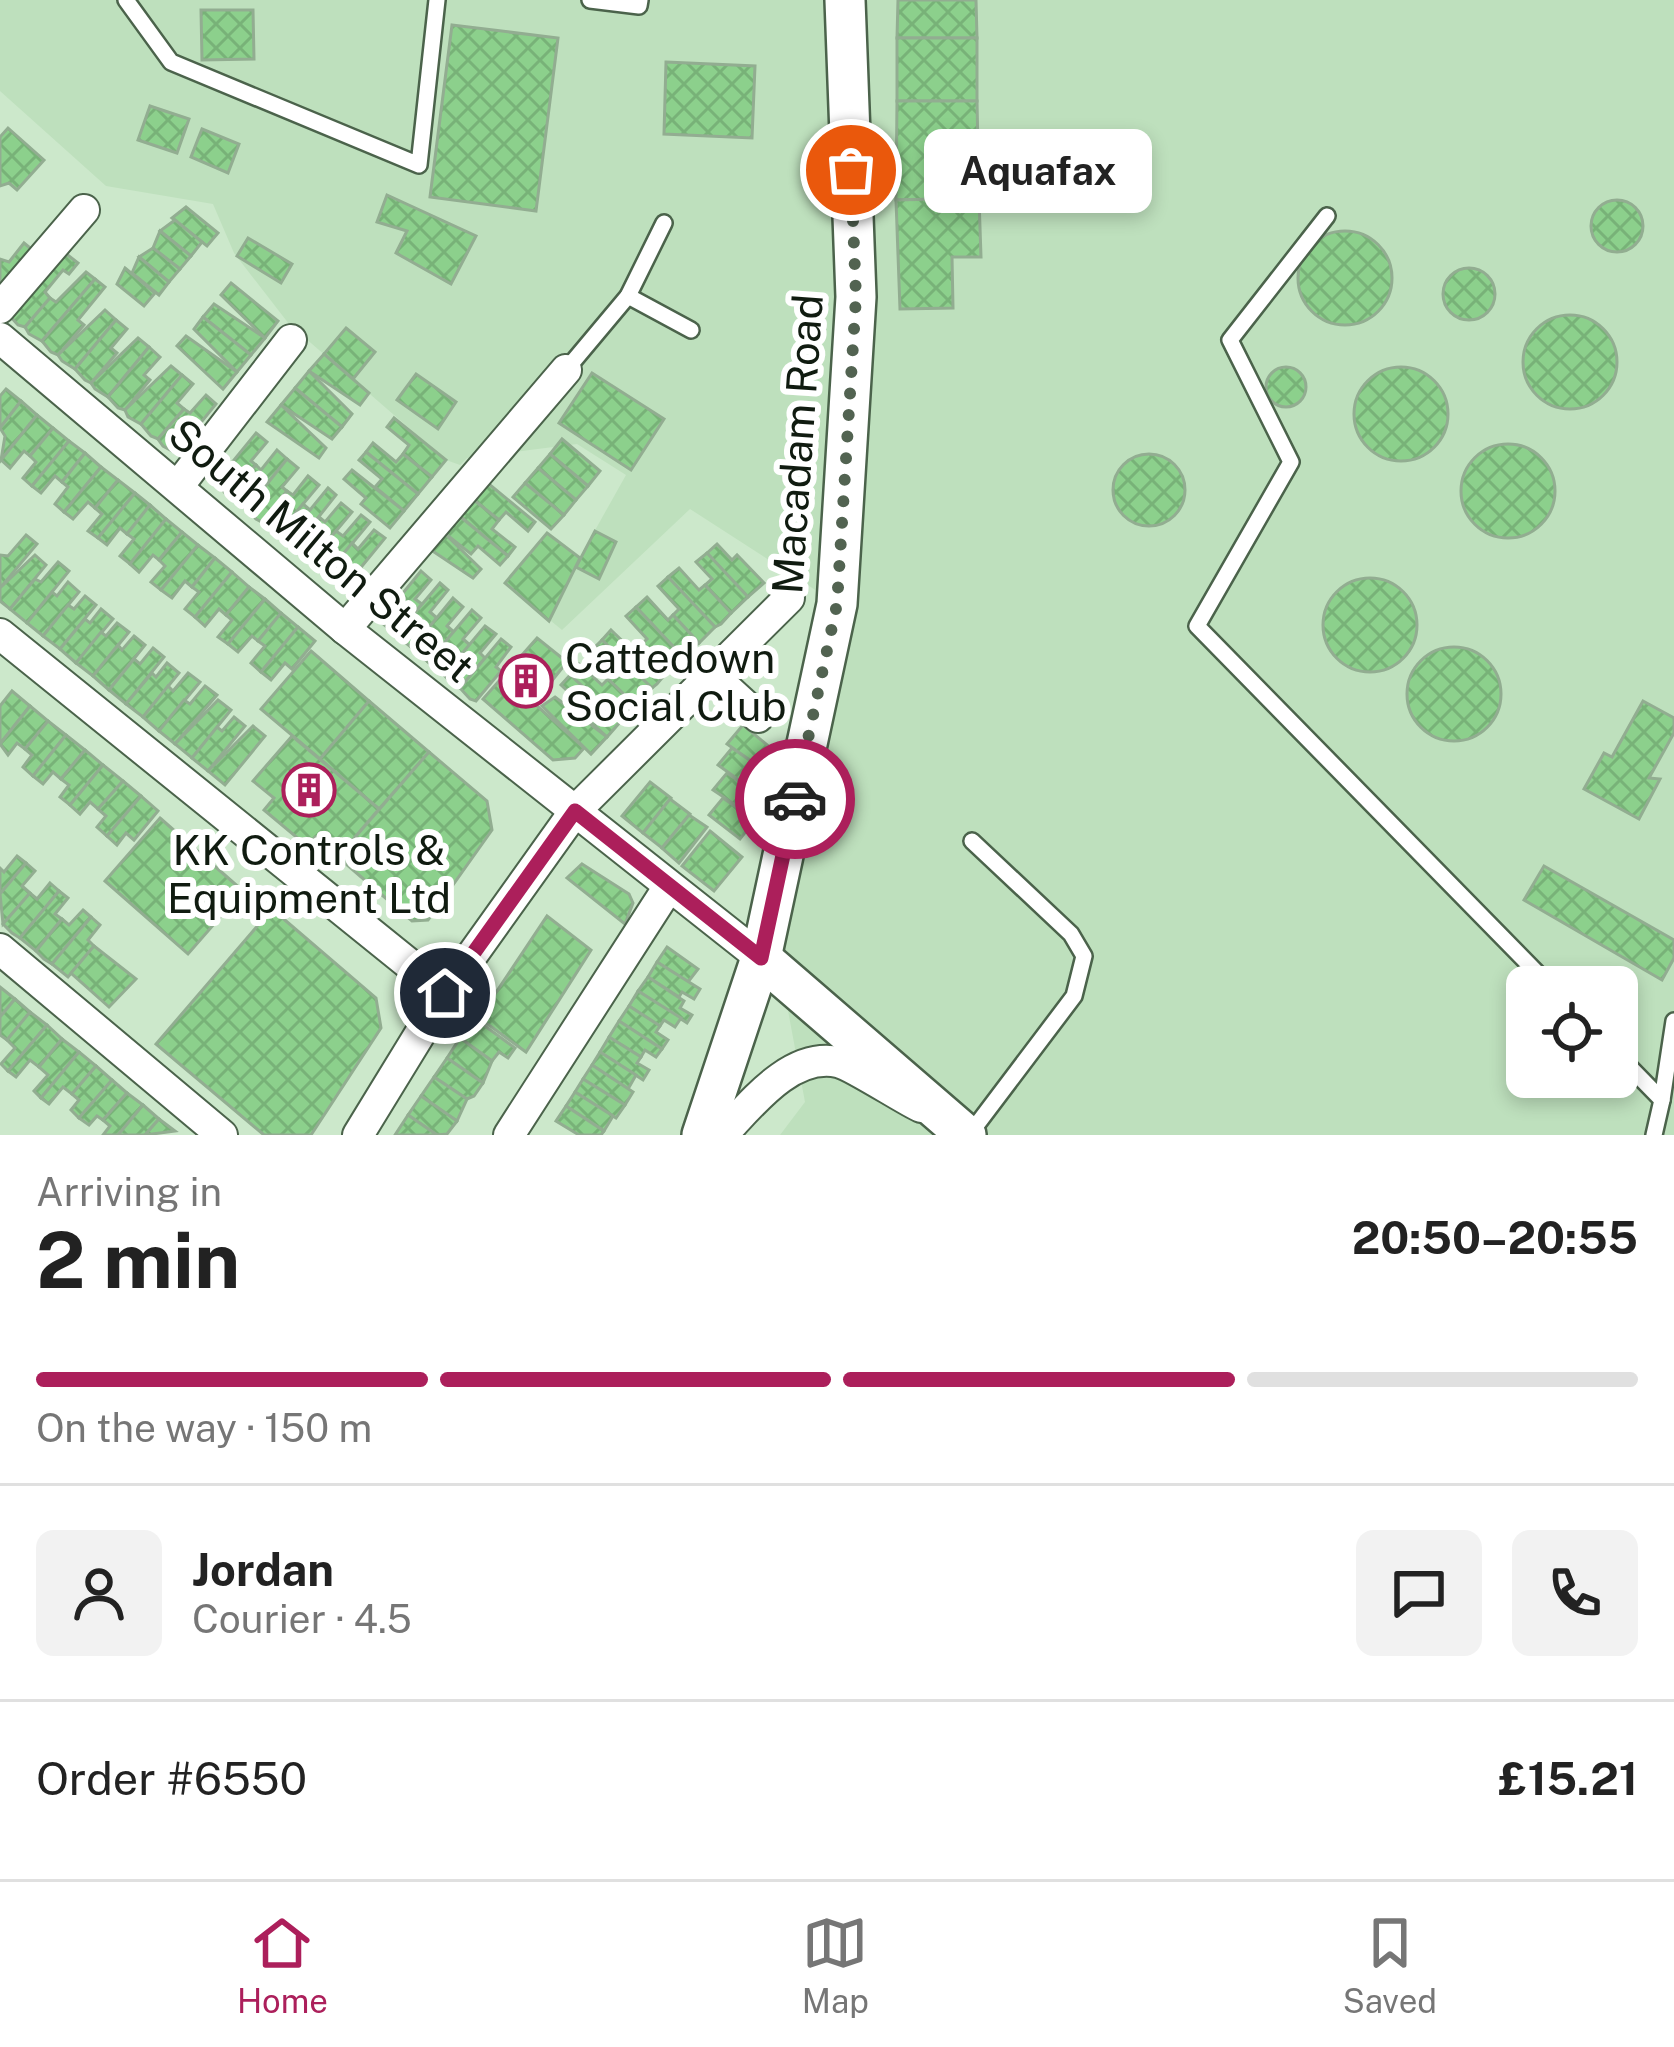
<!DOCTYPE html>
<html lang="en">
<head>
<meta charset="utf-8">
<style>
	:root { --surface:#fff; --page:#f2f2f2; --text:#222; --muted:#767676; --line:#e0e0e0; --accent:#ac1f5b }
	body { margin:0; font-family:"Public Sans",sans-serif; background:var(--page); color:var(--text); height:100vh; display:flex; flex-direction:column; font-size:45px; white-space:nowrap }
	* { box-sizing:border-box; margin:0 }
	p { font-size:39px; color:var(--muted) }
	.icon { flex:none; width:66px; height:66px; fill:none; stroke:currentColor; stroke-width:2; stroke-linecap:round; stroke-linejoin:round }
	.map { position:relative; height:1135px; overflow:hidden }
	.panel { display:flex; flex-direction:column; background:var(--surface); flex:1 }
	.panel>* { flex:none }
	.fabs { position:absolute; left:1506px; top:966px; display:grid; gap:24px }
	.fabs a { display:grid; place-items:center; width:132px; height:132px; border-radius:18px; background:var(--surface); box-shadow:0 6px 18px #0003; font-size:60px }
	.pin { position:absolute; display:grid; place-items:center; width:102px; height:102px; color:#fff; margin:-51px; border:6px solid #fff; border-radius:50%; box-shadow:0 3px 12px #0007 }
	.courier { position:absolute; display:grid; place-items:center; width:120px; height:120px; margin:-60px; border:9px solid #ac1f5b; border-radius:50%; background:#fff; color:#222; box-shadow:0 3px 15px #0007 }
	.bubble { position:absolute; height:84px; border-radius:18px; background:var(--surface); box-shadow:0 6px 18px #0003; font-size:39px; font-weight:700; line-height:84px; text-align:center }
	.head em { font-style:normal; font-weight:700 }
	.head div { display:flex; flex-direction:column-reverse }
	.head { display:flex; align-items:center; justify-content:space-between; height:204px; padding:0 36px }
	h1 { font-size:78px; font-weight:700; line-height:90px }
	.bar { display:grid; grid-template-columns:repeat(4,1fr); gap:18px 12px; align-content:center; height:144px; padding:0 36px }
	.bar i { height:15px; border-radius:9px; background:var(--line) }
	.bar .active { background:var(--accent) }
	.bar p { grid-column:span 4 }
	.line { display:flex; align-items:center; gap:30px; padding:0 36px; border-top:3px solid var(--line) }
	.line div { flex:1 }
	.round { display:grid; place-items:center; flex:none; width:126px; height:126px; border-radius:18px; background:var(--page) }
	.tabs { display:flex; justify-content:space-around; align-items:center; height:168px; border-top:3px solid var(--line); background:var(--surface); font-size:33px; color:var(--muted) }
	.tabs a { display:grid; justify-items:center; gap:6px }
	.tabs .active { color:var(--accent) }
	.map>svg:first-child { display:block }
	.built { fill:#bee0bd; fill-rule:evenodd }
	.building { fill:url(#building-cross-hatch); stroke:#92ad91; stroke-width:3 }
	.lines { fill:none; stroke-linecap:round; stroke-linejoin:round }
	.service-casing { stroke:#4b634b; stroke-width:20 }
	.minor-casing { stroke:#4b634b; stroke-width:34 }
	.tertiary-casing { stroke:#4b634b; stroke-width:44 }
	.service { stroke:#fff; stroke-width:15 }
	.minor { stroke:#fff; stroke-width:30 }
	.tertiary { stroke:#fff; stroke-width:39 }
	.done { stroke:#526351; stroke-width:12; stroke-dasharray:0 21.6 }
	.route { stroke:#ac1f5b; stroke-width:15 }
	.labels { text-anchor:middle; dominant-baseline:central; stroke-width:12; stroke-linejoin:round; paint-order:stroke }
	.street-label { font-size:42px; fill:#101b10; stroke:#fff }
	.poi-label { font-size:42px; fill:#101b10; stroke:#fff; text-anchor:start }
</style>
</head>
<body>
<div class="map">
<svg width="1674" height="1135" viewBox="0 0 1674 1135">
	<defs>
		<pattern id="building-cross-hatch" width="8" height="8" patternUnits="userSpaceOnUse" patternTransform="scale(3)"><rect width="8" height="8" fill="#8cd08c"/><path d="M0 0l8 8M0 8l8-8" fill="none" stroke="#78b278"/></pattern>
	</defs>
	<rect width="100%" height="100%" fill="#cce8cb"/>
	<path class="built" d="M 0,0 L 1674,0 L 1674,1135 L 780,1135 L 805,1102 L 776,946 L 811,827 L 855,602 L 837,604 L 690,509 L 562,630 L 505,583 L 547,533 L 580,557 L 626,475 L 577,444 L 467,458 L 460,465 L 446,460 L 289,324 L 234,253 L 213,204 L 106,186 L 0,91 ZM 1527,987 L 1617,987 L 1617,1077 L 1527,1077 Z"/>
	<g class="building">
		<polygon points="898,0 976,0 977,38 897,38"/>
		<polygon points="201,10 253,10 254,59 202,60"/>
		<polygon points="452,25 558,38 536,211 430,197"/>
		<rect x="897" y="38" width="80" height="63"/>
		<polygon points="666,62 755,66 752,138 664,134"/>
		<polygon points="897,101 977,101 979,198 896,200"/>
		<polygon points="150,106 189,119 177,153 138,140"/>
		<polygon points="8,128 44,160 17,190 9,183 0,186 0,137"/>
		<polygon points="202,129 239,144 228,173 191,157"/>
		<polygon points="387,195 476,236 451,284 396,253 407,231 377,222"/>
		<polygon points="979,198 981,257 952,257 953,308 900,309 896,200"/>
		<circle cx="1617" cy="226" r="26"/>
		<polygon points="186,207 218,233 207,246 172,218"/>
		<polygon points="175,220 202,242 191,256 160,231"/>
		<circle cx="1345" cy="278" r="47"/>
		<polygon points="160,231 191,256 180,269 153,248"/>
		<polygon points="248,238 292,264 281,283 237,256"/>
		<polygon points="24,243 35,252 0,294 0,259 9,262"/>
		<polygon points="153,248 180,269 169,282 139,257"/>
		<polygon points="60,249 78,263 69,274 63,270 45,292 50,298 25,327 18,325 8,314"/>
		<polygon points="139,257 169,282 159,295 132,273"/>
		<polygon points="125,268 155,293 144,306 117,284"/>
		<circle cx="1469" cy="294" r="26"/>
		<polygon points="86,272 95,279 42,341 29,334 25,327 50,298 56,302"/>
		<polygon points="95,279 105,287 78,320 84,325 58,355 51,352 42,341"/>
		<polygon points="231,283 278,321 265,338 221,295"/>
		<polygon points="214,304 265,338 251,355 203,317"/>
		<polygon points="105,310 116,320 75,369 62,361 58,355"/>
		<circle cx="1570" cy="362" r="47"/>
		<polygon points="203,317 251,355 237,372 194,329"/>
		<polygon points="116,320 127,329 111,348 117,353 91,383 85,380 75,369"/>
		<polygon points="346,328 375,352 353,379 324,354"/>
		<polygon points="186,336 237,372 223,389 177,346"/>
		<polygon points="138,338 149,347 108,397 95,389 91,383"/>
		<polygon points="149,347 160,357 144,375 150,380 125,410 118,408 108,397"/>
		<polygon points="324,354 369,393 360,405 309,371"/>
		<polygon points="171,366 182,375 141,424 128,417 125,410"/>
		<circle cx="1401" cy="414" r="47"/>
		<circle cx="1286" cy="387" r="20"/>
		<polygon points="309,371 352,414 342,427 295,388"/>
		<polygon points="592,373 664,419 631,470 559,423"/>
		<polygon points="416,374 456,402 438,429 397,400"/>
		<polygon points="182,375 193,384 177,403 184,409 158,439 151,436 141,424"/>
		<polygon points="295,388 342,427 332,439 281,405"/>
		<polygon points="6,389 21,401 0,428 0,396"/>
		<polygon points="206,395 216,404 176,453 163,446 158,439 184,409 190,413"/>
		<polygon points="21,401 37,415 1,460 5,436 0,428"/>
		<polygon points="281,405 326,448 319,458 267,422"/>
		<polygon points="37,415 53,428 30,456 24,451 10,468 1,460"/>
		<polygon points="394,418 446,460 432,477 403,454 409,445 387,427"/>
		<polygon points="53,428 69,441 32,486 23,478 36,462 30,456"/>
		<polygon points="256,433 267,442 251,461 256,465 231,495 225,493 216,482"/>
		<polygon points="562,439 600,471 588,486 550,454"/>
		<polygon points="69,441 85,453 62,482 55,476 41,493 32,486"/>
		<polygon points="373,443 396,462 403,454 432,477 418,494 366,452"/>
		<circle cx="1508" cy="491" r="47"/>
		<polygon points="277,450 287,459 247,509 234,501 231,495 256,465 261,470"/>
		<polygon points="366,452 418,494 404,511 375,487 382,479 359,460"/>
		<polygon points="85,453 101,467 64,512 55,504 68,487 62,482"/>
		<circle cx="1149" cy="490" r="36"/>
		<polygon points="550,454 588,486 576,500 538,468"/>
		<polygon points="287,459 298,468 282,487 287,491 262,522 256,519 247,509"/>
		<polygon points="101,467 118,480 95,508 88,502 73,519 64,512"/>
		<polygon points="538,468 576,500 564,515 525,483"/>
		<polygon points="352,470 404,511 390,528 361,504 366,498 344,479"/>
		<polygon points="308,476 319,485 278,534 266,527 262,522 287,491 293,495"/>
		<polygon points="118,480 135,493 98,538 88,531 102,514 95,508"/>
		<polygon points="484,480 535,522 528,531 506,512 499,520 470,497"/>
		<polygon points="525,483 564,515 551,529 513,497"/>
		<polygon points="328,488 336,495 294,548 287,545 278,534 303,504 310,510"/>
		<polygon points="135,493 150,505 127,534 120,528 107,545 98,538"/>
		<polygon points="470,497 499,520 492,529 515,547 508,556 457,514"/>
		<polygon points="341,503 352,512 311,561 299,554 294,548 319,517 325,522"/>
		<polygon points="150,505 166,519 130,564 120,556 134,539 127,534"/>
		<polygon points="457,514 508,556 500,565 478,546 471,554 442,531"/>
		<polygon points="361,515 370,522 327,574 320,572 311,561 336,531 343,536"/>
		<polygon points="166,519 182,532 159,560 153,555 139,572 130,564"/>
		<polygon points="374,530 385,538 344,588 331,581 327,574 352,543 358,549"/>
		<polygon points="442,531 481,569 473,578 428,548"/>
		<polygon points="595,531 616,542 599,579 576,567"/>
		<polygon points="182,532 198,545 161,590 151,582 165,566 159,560"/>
		<polygon points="547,533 580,558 549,621 505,583"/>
		<polygon points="26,535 37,544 0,588 0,555 8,556"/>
		<polygon points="717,544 732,560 737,555 764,583 748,597 707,553"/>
		<polygon points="198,545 215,558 192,587 185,581 172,598 161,590"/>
		<polygon points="707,553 748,597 731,613 705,585 712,579 696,562"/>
		<polygon points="35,555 46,565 10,609 0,601 0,588"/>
		<polygon points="215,558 232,572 195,617 185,609 199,592 192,587"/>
		<polygon points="58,562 69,571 27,623 10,609 35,579 41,582"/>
		<polygon points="679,568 699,590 705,585 731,613 721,624 715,627 668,577"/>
		<polygon points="421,571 431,580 415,599 422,604 396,635 380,621"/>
		<polygon points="232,572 249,587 226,615 219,609 205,626 195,617"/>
		<polygon points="668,577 715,627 699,643 673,615 679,609 658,586"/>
		<circle cx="1370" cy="625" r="47"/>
		<polygon points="68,582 79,592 43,636 27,623 52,592 57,596"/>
		<polygon points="440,583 448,590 430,612 437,618 412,648 396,635"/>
		<polygon points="249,587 265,599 228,644 218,637 232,620 226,615"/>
		<polygon points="85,596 96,605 60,649 43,636 68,605 74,609"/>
		<polygon points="647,597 668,620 673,615 699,643 683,657 636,607"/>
		<polygon points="453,598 463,607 447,626 454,632 428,662 412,648"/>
		<polygon points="265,599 281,613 258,641 252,636 238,652 228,644"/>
		<polygon points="636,607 683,657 667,672 641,645 647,639 626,616"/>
		<polygon points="101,609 113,619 76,663 60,649 85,619 90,623"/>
		<polygon points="472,610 481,618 463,639 470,645 444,675 428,662"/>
		<polygon points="281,613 298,627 261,672 251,663 265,646 258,641"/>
		<polygon points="117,623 129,632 93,676 76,663 101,632 106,636"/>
		<polygon points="485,626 496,634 480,653 485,658 460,688 454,686 444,675"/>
		<polygon points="298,627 315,641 292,669 285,663 271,680 261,672"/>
		<polygon points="611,630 634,652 641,645 667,672 657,684 652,688 602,640"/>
		<polygon points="134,636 145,645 109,690 93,676 118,645 122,650"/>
		<polygon points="537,638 567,662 534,703 584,748 575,758 553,760 483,699"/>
		<polygon points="501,639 511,647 496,667 501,671 476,701 470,699 460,688"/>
		<polygon points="602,640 652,688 635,705 608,679 615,671 592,650"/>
		<circle cx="1454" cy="694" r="47"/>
		<polygon points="153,648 164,657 126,704 109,690 134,659 140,664"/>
		<polygon points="311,651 369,701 320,759 261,709"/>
		<polygon points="167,663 179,673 143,717 126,704 152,673 156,677"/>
		<polygon points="579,664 602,685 608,679 635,705 621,721 570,675"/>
		<polygon points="188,673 200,682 159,731 143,717 168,686 173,691"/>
		<polygon points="570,675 621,721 607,737 579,711 583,706 561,685"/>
		<polygon points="205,686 217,695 175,744 159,731 184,700 190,704"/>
		<polygon points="12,691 30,706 0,744 0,706"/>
		<polygon points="555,697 607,737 591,754 542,706"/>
		<polygon points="218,700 231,710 192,758 175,744"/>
		<polygon points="369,701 429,752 379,809 320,759"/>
		<polygon points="1643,701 1674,718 1674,733 1649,778 1660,779 1639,819 1584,789 1604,753 1612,757"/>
		<polygon points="30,706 48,721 25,749 17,743 8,755 0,744"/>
		<polygon points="234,717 245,726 208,771 192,758 217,727 222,731"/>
		<polygon points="48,721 66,735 33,776 23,767 32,755 25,749"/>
		<polygon points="743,725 772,749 758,766 727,744"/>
		<polygon points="253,726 265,736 225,785 208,771"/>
		<polygon points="66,735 85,750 61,779 53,772 43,784 33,776"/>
		<polygon points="292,736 379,809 338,857 315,837 307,846 264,810 274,798 253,781"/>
		<polygon points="732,748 764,770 750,788 718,765"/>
		<polygon points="85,750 103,765 70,805 60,797 69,785 61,779"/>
		<polygon points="429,752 487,801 492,830 428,920 412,921 338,857"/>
		<polygon points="103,765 123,781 98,809 90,802 80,814 70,805"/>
		<polygon points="727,773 759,795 746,812 713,790"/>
		<polygon points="123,781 141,796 107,836 97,827 106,816 98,809"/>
		<polygon points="650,782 671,798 643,833 622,816"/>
		<polygon points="141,796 158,811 134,840 126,833 117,845 107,836"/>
		<polygon points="723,798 755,820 740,839 709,815"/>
		<polygon points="670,799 690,814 662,848 643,833"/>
		<polygon points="689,815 707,827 679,863 662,848"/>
		<polygon points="160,818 243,891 188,954 105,881"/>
		<polygon points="710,831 742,857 714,891 682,866"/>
		<polygon points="17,856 26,863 0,894 0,868 4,872"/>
		<polygon points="26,863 35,871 22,886 30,893 3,924 0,894"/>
		<polygon points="582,864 629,894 633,903 625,924 567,878"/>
		<polygon points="1544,866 1674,940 1674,958 1662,980 1524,900"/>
		<polygon points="50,883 59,891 20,938 12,933 3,924 30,893 37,899"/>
		<polygon points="59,891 68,898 55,914 62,919 36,951 20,938"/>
		<polygon points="272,909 376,998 381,1028 311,1135 264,1135 156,1044"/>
		<polygon points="83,910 91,917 52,964 44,959 36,951 62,919 69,925"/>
		<polygon points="547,916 591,950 526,1052 479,1018"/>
		<polygon points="91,917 100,925 88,940 94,946 68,977 52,964"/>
		<polygon points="94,946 136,979 109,1007 71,973"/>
		<polygon points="667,947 698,969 688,982 657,962"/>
		<polygon points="657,962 700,989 694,999 682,992 679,997 648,977"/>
		<polygon points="648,977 684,1001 680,1008 692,1015 687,1023 638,991"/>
		<polygon points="0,987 15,999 0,1017"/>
		<polygon points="638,991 681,1018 675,1027 664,1020 660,1026 629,1006"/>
		<polygon points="15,999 30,1012 7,1040 0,1035 0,1017"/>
		<polygon points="629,1006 660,1026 656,1032 668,1040 662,1049 619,1021"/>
		<polygon points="30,1012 47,1025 8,1071 1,1064 15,1048 7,1040"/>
		<polygon points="474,1018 515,1048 508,1058 499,1052 492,1061 460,1038"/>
		<polygon points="619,1021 662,1049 656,1057 645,1050 641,1057 609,1037"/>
		<polygon points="47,1025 62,1039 39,1067 30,1060 16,1077 8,1071"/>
		<polygon points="609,1037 641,1057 637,1063 649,1070 643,1080 600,1052"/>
		<polygon points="460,1038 492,1061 483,1083 447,1058"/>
		<polygon points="62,1039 79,1052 41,1098 34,1091 48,1075 39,1067"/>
		<polygon points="79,1052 96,1066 72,1094 63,1087 49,1104 41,1098"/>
		<polygon points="600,1052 636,1075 628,1089 592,1065"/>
		<polygon points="447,1058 483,1083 474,1096 467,1099 434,1077"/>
		<polygon points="592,1065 633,1092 625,1105 583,1079"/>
		<polygon points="96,1066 112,1080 79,1118 71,1110 79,1100 72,1094"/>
		<polygon points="434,1077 467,1099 457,1121 421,1096"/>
		<polygon points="583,1079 625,1105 616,1118 575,1092"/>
		<polygon points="112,1080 127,1093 103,1120 97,1116 89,1125 79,1118"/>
		<polygon points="575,1092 613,1116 604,1131 566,1106"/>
		<polygon points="127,1093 143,1105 118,1135 103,1135 110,1126 103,1120"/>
		<polygon points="421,1096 457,1121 447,1134 437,1135 408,1115"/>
		<polygon points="143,1105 159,1119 145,1135 118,1135"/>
		<polygon points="566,1106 604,1131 601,1135 579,1135 556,1121"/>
		<polygon points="408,1115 437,1135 395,1135"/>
		<polygon points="159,1119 175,1131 145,1135"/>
	</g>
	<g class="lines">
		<g class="service-casing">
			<g id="service">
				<polyline points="126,0 171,62 419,165 437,0"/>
				<polyline points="590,0 639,6 640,0"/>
				<polyline points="1327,216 1230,340 1291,462 1197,626 1551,987"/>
				<polyline points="628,296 691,330"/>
				<polyline points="566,370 628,296 664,223"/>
				<polyline points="1617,1054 1662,1100 1654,1135"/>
				<polyline points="1662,1100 1674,1021"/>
				<polyline points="969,1135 1074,996 1084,956 1071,934 972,841"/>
			</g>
		</g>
		<g class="minor-casing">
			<g id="minor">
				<polyline points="0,308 84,210"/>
				<polyline points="0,338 345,629 761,958"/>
				<polyline points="179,485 291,340"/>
				<polyline points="345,629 566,370"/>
				<polyline points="0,634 445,993"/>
				<polyline points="712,675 758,717"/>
				<polyline points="0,949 222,1135"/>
				<polyline points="358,1135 445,993 575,811 789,598"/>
				<polyline points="509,1135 668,888"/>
				<path d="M 722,1135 C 750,1106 790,1052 838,1062 C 852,1065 902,1098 921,1107"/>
			</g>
		</g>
		<g class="tertiary-casing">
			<g id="tertiary">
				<polyline points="761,958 966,1135"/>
				<polyline points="702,1135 761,958 837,604 856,297 845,0"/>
			</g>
		</g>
		<use href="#service" class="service"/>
		<use href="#minor" class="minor"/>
		<use href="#tertiary" class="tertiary"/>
	</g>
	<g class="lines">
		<polyline class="done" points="795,799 837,604 856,297 851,170"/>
		<polyline class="route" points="445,993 575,811 761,958 795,799"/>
	</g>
	<defs>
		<g id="building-ring" transform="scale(2.7)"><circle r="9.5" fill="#fff" stroke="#ac1f5b" stroke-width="1.5"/><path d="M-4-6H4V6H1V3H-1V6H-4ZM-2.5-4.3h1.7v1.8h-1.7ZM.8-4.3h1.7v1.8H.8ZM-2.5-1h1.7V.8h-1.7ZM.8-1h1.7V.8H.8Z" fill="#ac1f5b"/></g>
	</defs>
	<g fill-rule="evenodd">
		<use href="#building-ring" x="526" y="681"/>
		<use href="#building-ring" x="309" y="790"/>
	</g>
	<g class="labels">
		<g class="street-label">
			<text transform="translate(797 444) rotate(-86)">Macadam Road</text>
			<text transform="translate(322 550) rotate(40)">South Milton Street</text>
		</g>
		<g class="poi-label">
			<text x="565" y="657">Cattedown<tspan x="565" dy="48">Social Club</tspan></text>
			<text x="309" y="849" text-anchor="middle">KK Controls &amp;<tspan x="309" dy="48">Equipment Ltd</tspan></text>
		</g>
	</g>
</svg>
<div class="fabs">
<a><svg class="icon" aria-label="locate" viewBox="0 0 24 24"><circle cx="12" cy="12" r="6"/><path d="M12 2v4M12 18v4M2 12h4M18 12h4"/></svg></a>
</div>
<div class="pin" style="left:851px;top:170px;background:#ea580c"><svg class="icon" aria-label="bag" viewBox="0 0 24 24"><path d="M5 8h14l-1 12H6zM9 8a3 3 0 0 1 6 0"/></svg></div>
<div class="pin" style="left:445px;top:993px;background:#1f2937"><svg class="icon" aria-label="home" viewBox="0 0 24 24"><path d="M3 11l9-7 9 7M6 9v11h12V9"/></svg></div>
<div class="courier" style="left:795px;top:799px"><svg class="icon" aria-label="car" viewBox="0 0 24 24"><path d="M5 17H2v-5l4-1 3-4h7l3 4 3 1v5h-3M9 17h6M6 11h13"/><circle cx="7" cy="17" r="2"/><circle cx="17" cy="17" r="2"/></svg></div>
<div class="bubble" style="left:924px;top:129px;width:228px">Aquafax</div>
</div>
<section class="panel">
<div class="head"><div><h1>2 min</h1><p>Arriving in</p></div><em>20:50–20:55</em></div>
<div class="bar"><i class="active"></i><i class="active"></i><i class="active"></i><i></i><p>On the way · 150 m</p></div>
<div class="line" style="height:216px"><a class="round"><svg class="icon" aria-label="person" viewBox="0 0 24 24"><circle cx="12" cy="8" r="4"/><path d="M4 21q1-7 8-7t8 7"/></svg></a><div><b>Jordan</b><p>Courier · 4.5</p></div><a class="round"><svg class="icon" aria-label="chat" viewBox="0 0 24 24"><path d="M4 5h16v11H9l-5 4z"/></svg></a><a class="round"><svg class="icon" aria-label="phone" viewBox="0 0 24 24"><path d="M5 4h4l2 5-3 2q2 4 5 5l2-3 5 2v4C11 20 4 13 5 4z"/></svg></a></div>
<div class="line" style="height:156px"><div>Order #6550</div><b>£15.21</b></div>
</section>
<nav class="tabs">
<a class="active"><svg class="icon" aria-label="home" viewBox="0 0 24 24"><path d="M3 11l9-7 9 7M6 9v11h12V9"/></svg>Home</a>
<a><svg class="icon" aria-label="map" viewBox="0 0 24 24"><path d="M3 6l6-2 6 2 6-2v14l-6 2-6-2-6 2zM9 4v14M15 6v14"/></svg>Map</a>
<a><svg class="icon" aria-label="saved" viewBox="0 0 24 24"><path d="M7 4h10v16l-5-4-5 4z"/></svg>Saved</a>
</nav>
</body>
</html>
